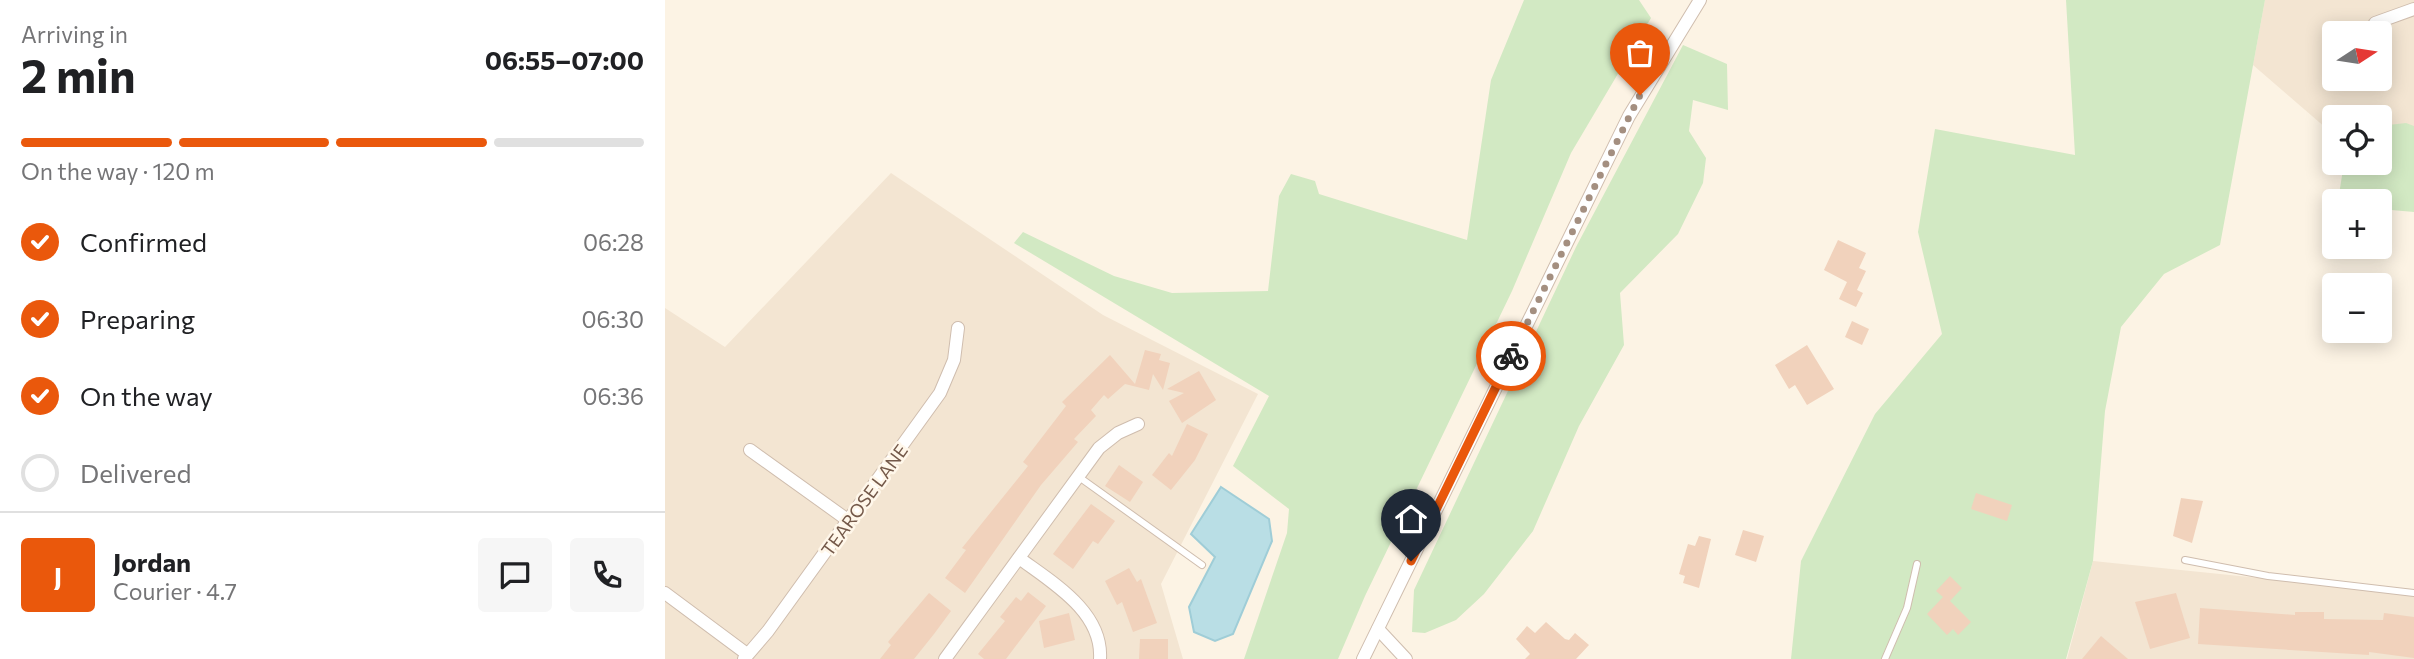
<!DOCTYPE html>
<html lang="en">
<head>
<meta charset="utf-8">
<style>
	:root { --surface:#fff; --page:#f6f6f6; --text:#202124; --muted:#757577; --line:#e0e0e0; --accent:#ea580c }
	body { margin:0; font-family:Commissioner,sans-serif; background:var(--page); color:var(--text); height:100vh; display:flex; flex-direction:column; font-size:26px; white-space:nowrap }
	* { box-sizing:border-box; margin:0 }
	p { font-size:23px; color:var(--muted) }
	.icon { flex:none; width:38px; height:38px; fill:none; stroke:currentColor; stroke-width:2; stroke-linecap:round; stroke-linejoin:round }
	.map { position:relative; flex:1; overflow:hidden }
	.details { display:flex; flex-direction:column; background:var(--surface); width:665px }
	.details>* { flex:none }
	.needle { width:46px; rotate:78deg }
	.controls { position:absolute; left:1657px; top:21px; display:grid; gap:14px }
	.controls a { display:grid; place-items:center; width:70px; height:70px; border-radius:7px; background:var(--surface); box-shadow:0 4px 18px #0003; font-size:35px }
	.pin { position:absolute; display:grid; place-items:center; width:60px; height:60px; color:#fff; margin:-72px -30px; border-radius:50% 50% 50% 0; rotate:-45deg; box-shadow:0 0 7px #0007 }
	.pin .icon { rotate:45deg }
	.courier { position:absolute; display:grid; place-items:center; width:70px; height:70px; margin:-35px; border:5px solid #ea580c; border-radius:50%; background:#fff; color:#222; box-shadow:0 2px 9px #0007 }
	.headline em { font-style:normal; font-weight:700 }
	.headline div { display:flex; flex-direction:column-reverse }
	.headline { display:flex; align-items:center; justify-content:space-between; height:119px; padding:0 21px }
	h1 { font-size:46px; font-weight:700; line-height:52px }
	.bar { display:grid; grid-template-columns:repeat(4,1fr); gap:10px 7px; align-content:center; height:84px; padding:0 21px }
	.bar i { height:9px; border-radius:5px; background:var(--line) }
	.bar .selected { background:var(--accent) }
	.bar p { grid-column:span 4 }
	.line { display:flex; align-items:center; gap:18px; padding:0 21px; border-top:2px solid var(--line) }
	.line div { flex:1 }
	.round { display:grid; place-items:center; flex:none; width:74px; height:74px; border-radius:7px; background:var(--page) }
	ol { padding:0 21px; list-style:none }
	li { display:flex; align-items:center; gap:21px; height:77px }
	li p { margin-inline-start:auto }
	li .icon { padding:7px; border-radius:50%; background:var(--accent); color:#fff; stroke-width:4 }
	li:last-child { color:var(--muted) }
	li i { width:38px; height:38px; border:4px solid var(--line); border-radius:50% }
	main { display:flex; flex:1; min-height:0 }
	.map>svg:first-child { display:block }
	.residential { fill:#f3e5d2; fill-rule:evenodd }
	.green { fill:#d2e9c3 }
	.water { fill:#b9dee5; stroke:#9fcdd7; stroke-width:2 }
	.building { fill:#f1d2bc }
	.lines { fill:none; stroke-linecap:round; stroke-linejoin:round }
	.lane-casing { stroke:#cfbdae; stroke-width:8 }
	.street-casing { stroke:#cfbdae; stroke-width:14 }
	.lane { stroke:#fff; stroke-width:6 }
	.street { stroke:#fff; stroke-width:12 }
	.done { stroke:#a48f80; stroke-width:7; stroke-dasharray:0 12.6 }
	.route { stroke:#ea580c; stroke-width:9 }
	.labels { text-anchor:middle; dominant-baseline:central; stroke-width:5; stroke-linejoin:round; paint-order:stroke }
	.street-label { font-size:18px; fill:#74594a; stroke:#fff7ea }
</style>
</head>
<body>
<main>
<section class="details">
<div class="headline"><div><h1>2 min</h1><p>Arriving in</p></div><em>06:55–07:00</em></div>
<div class="bar"><i class="selected"></i><i class="selected"></i><i class="selected"></i><i></i><p>On the way · 120 m</p></div>
<ol>
<li><svg class="icon" aria-label="check" viewBox="0 0 24 24"><path d="M5 12l5 5 9-10"/></svg>Confirmed<p>06:28</p></li>
<li><svg class="icon" aria-label="check" viewBox="0 0 24 24"><path d="M5 12l5 5 9-10"/></svg>Preparing<p>06:30</p></li>
<li><svg class="icon" aria-label="check" viewBox="0 0 24 24"><path d="M5 12l5 5 9-10"/></svg>On the way<p>06:36</p></li>
<li><i></i>Delivered</li>
</ol>
<div class="line" style="height:126px"><b class="round" style="background:var(--accent);color:#fff">J</b><div><b>Jordan</b><p>Courier · 4.7</p></div><a class="round"><svg class="icon" aria-label="chat" viewBox="0 0 24 24"><path d="M4 5h16v11H9l-5 4z"/></svg></a><a class="round"><svg class="icon" aria-label="phone" viewBox="0 0 24 24"><path d="M5 4h4l2 5-3 2q2 4 5 5l2-3 5 2v4C11 20 4 13 5 4z"/></svg></a></div>
</section>
<div class="map">
<svg width="1749" height="659" viewBox="0 0 1749 659">
	<rect width="100%" height="100%" fill="#fcf3e4"/>
	<g class="residential">
		<path d="M 1600,0 L 1749,0 L 1749,161 L 1715,152 L 1715,117 L 1670,117 L 1669,135 L 1588,65 ZM 1670,33 L 1715,33 L 1715,79 L 1670,79 Z"/>
		<polygon points="226,173 438,315 593,394 496,584 518,659 0,659 0,308 60,347"/>
		<polygon points="1428,561 1749,594 1749,659 1402,659"/>
	</g>
	<g class="green">
		<polygon points="859,0 974,0 986,18 906,153 847,291 700,596 673,659 579,659 622,533 624,509 568,466 604,396 349,243 358,232 449,276 507,293 603,291 614,196 626,174 650,181 654,194 802,240 826,80"/>
		<polygon points="1401,0 1600,0 1555,245 1499,274 1456,327 1440,411 1428,561 1401,659 1126,659 1136,561 1210,414 1277,334 1253,232 1270,129 1410,155"/>
		<polygon points="1018,45 1062,64 1063,110 1028,100 1024,131 1041,158 1038,183 1013,234 955,293 959,345 914,426 868,531 819,594 791,620 760,633 747,632 749,590 911,247"/>
		<polygon points="1741,123 1749,126 1749,212 1715,209 1715,201 1673,201 1679,163 1715,163 1715,126"/>
	</g>
	<polygon class="water" points="556,487 604,519 607,541 568,634 550,641 529,632 524,607 550,557 526,534"/>
	<g class="building">
		<polygon points="1173,240 1201,253 1194,268 1201,271 1192,290 1198,293 1191,307 1174,299 1182,282 1159,270"/>
		<polygon points="1187,321 1204,329 1197,345 1180,337"/>
		<polygon points="1142,345 1169,389 1142,405 1130,385 1124,389 1110,365"/>
		<polygon points="480,350 496,354 494,360 505,363 498,390 488,374 484,390 460,384 443,399 439,395 426,410 431,416 409,439 413,442 376,485 300,593 280,578 301,550 297,548 363,466 358,462 401,406 397,402 445,355 470,384"/>
		<polygon points="534,371 551,400 517,423 504,401 519,393 502,389"/>
		<polygon points="522,424 543,434 530,460 506,490 487,475 504,453 507,456"/>
		<polygon points="454,465 478,482 465,502 440,486"/>
		<polygon points="1311,493 1347,505 1342,521 1306,509"/>
		<polygon points="1516,498 1538,501 1527,543 1508,536"/>
		<polygon points="426,504 450,521 433,544 428,541 408,569 388,554"/>
		<polygon points="1078,530 1099,536 1091,562 1070,555"/>
		<polygon points="1034,536 1046,539 1034,588 1018,583 1020,576 1014,574 1023,544 1030,546"/>
		<polygon points="464,568 472,582 476,579 492,623 468,632 457,602 452,605 440,581"/>
		<polygon points="1285,576 1297,588 1285,601 1306,622 1293,635 1288,629 1282,635 1262,614 1278,597 1271,591"/>
		<polygon points="363,592 381,606 341,659 319,659 313,654 340,621 335,617 351,597 356,601"/>
		<polygon points="264,593 286,611 269,634 249,659 215,659 226,645 223,642"/>
		<polygon points="1511,593 1525,638 1485,649 1470,602"/>
		<polygon points="1535,608 1630,615 1630,612 1659,612 1659,619 1718,620 1719,613 1749,617 1749,658 1704,652 1704,655 1533,644"/>
		<polygon points="404,613 410,640 379,648 374,621"/>
		<polygon points="881,622 900,639 904,640 910,633 924,645 911,659 860,659 865,654 851,639 862,626 870,633"/>
		<polygon points="1436,636 1463,659 1417,659"/>
		<polygon points="475,639 503,639 503,659 474,659"/>
	</g>
	<g class="lines">
		<g class="lane-casing">
			<g id="lane">
				<polyline points="414,477 537,565"/>
				<polyline points="1520,560 1603,576 1749,593"/>
				<polyline points="1220,659 1242,608 1252,564"/>
			</g>
		</g>
		<g class="street-casing">
			<g id="street">
				<polyline points="1710,23 1749,9"/>
				<polyline points="85,450 184,521"/>
				<path d="M 354,558 C 388,583 438,612 435,659"/>
				<polyline points="0,593 82,654"/>
				<polyline points="713,629 741,659"/>
				<polyline points="79,659 103,631 275,393 289,360 293,328"/>
				<polyline points="280,659 434,448 453,433 473,424"/>
				<polyline points="698,659 964,116 1035,0"/>
			</g>
		</g>
		<use href="#lane" class="lane"/>
		<use href="#street" class="street"/>
	</g>
	<g class="lines">
		<polyline class="done" points="846,356 975,95"/>
		<polyline class="route" points="746,561 846,356"/>
	</g>
	<g class="labels">
		<g class="street-label">
			<text transform="translate(199 500) rotate(-54)">TEAROSE LANE</text>
		</g>
	</g>
</svg>
<div class="controls">
<a><svg class="needle" viewBox="-14 -14 28 28"><path d="M0-13l5 13h-10z" fill="#e53935"/><path d="M0 13l5-13h-10z" fill="#757577"/></svg></a>
<a><svg class="icon" aria-label="locate" viewBox="0 0 24 24"><circle cx="12" cy="12" r="6"/><path d="M12 2v4M12 18v4M2 12h4M18 12h4"/></svg></a>
<a>+</a>
<a>−</a>
</div>
<div class="pin" style="left:975px;top:95px;background:#ea580c"><svg class="icon" aria-label="bag" viewBox="0 0 24 24"><path d="M5 8h14l-1 12H6zM9 8a3 3 0 0 1 6 0"/></svg></div>
<div class="pin" style="left:746px;top:561px;background:#1f2937"><svg class="icon" aria-label="home" viewBox="0 0 24 24"><path d="M3 11l9-7 9 7M6 9v11h12V9"/></svg></div>
<div class="courier" style="left:846px;top:356px"><svg class="icon" aria-label="bike" viewBox="0 0 24 24"><circle cx="6" cy="16" r="4"/><circle cx="18" cy="16" r="4"/><path d="M6 16l4-8h5l3 8M10 8l3 8H6M13 5h3"/></svg></div>
</div>
</main>
</body>
</html>
